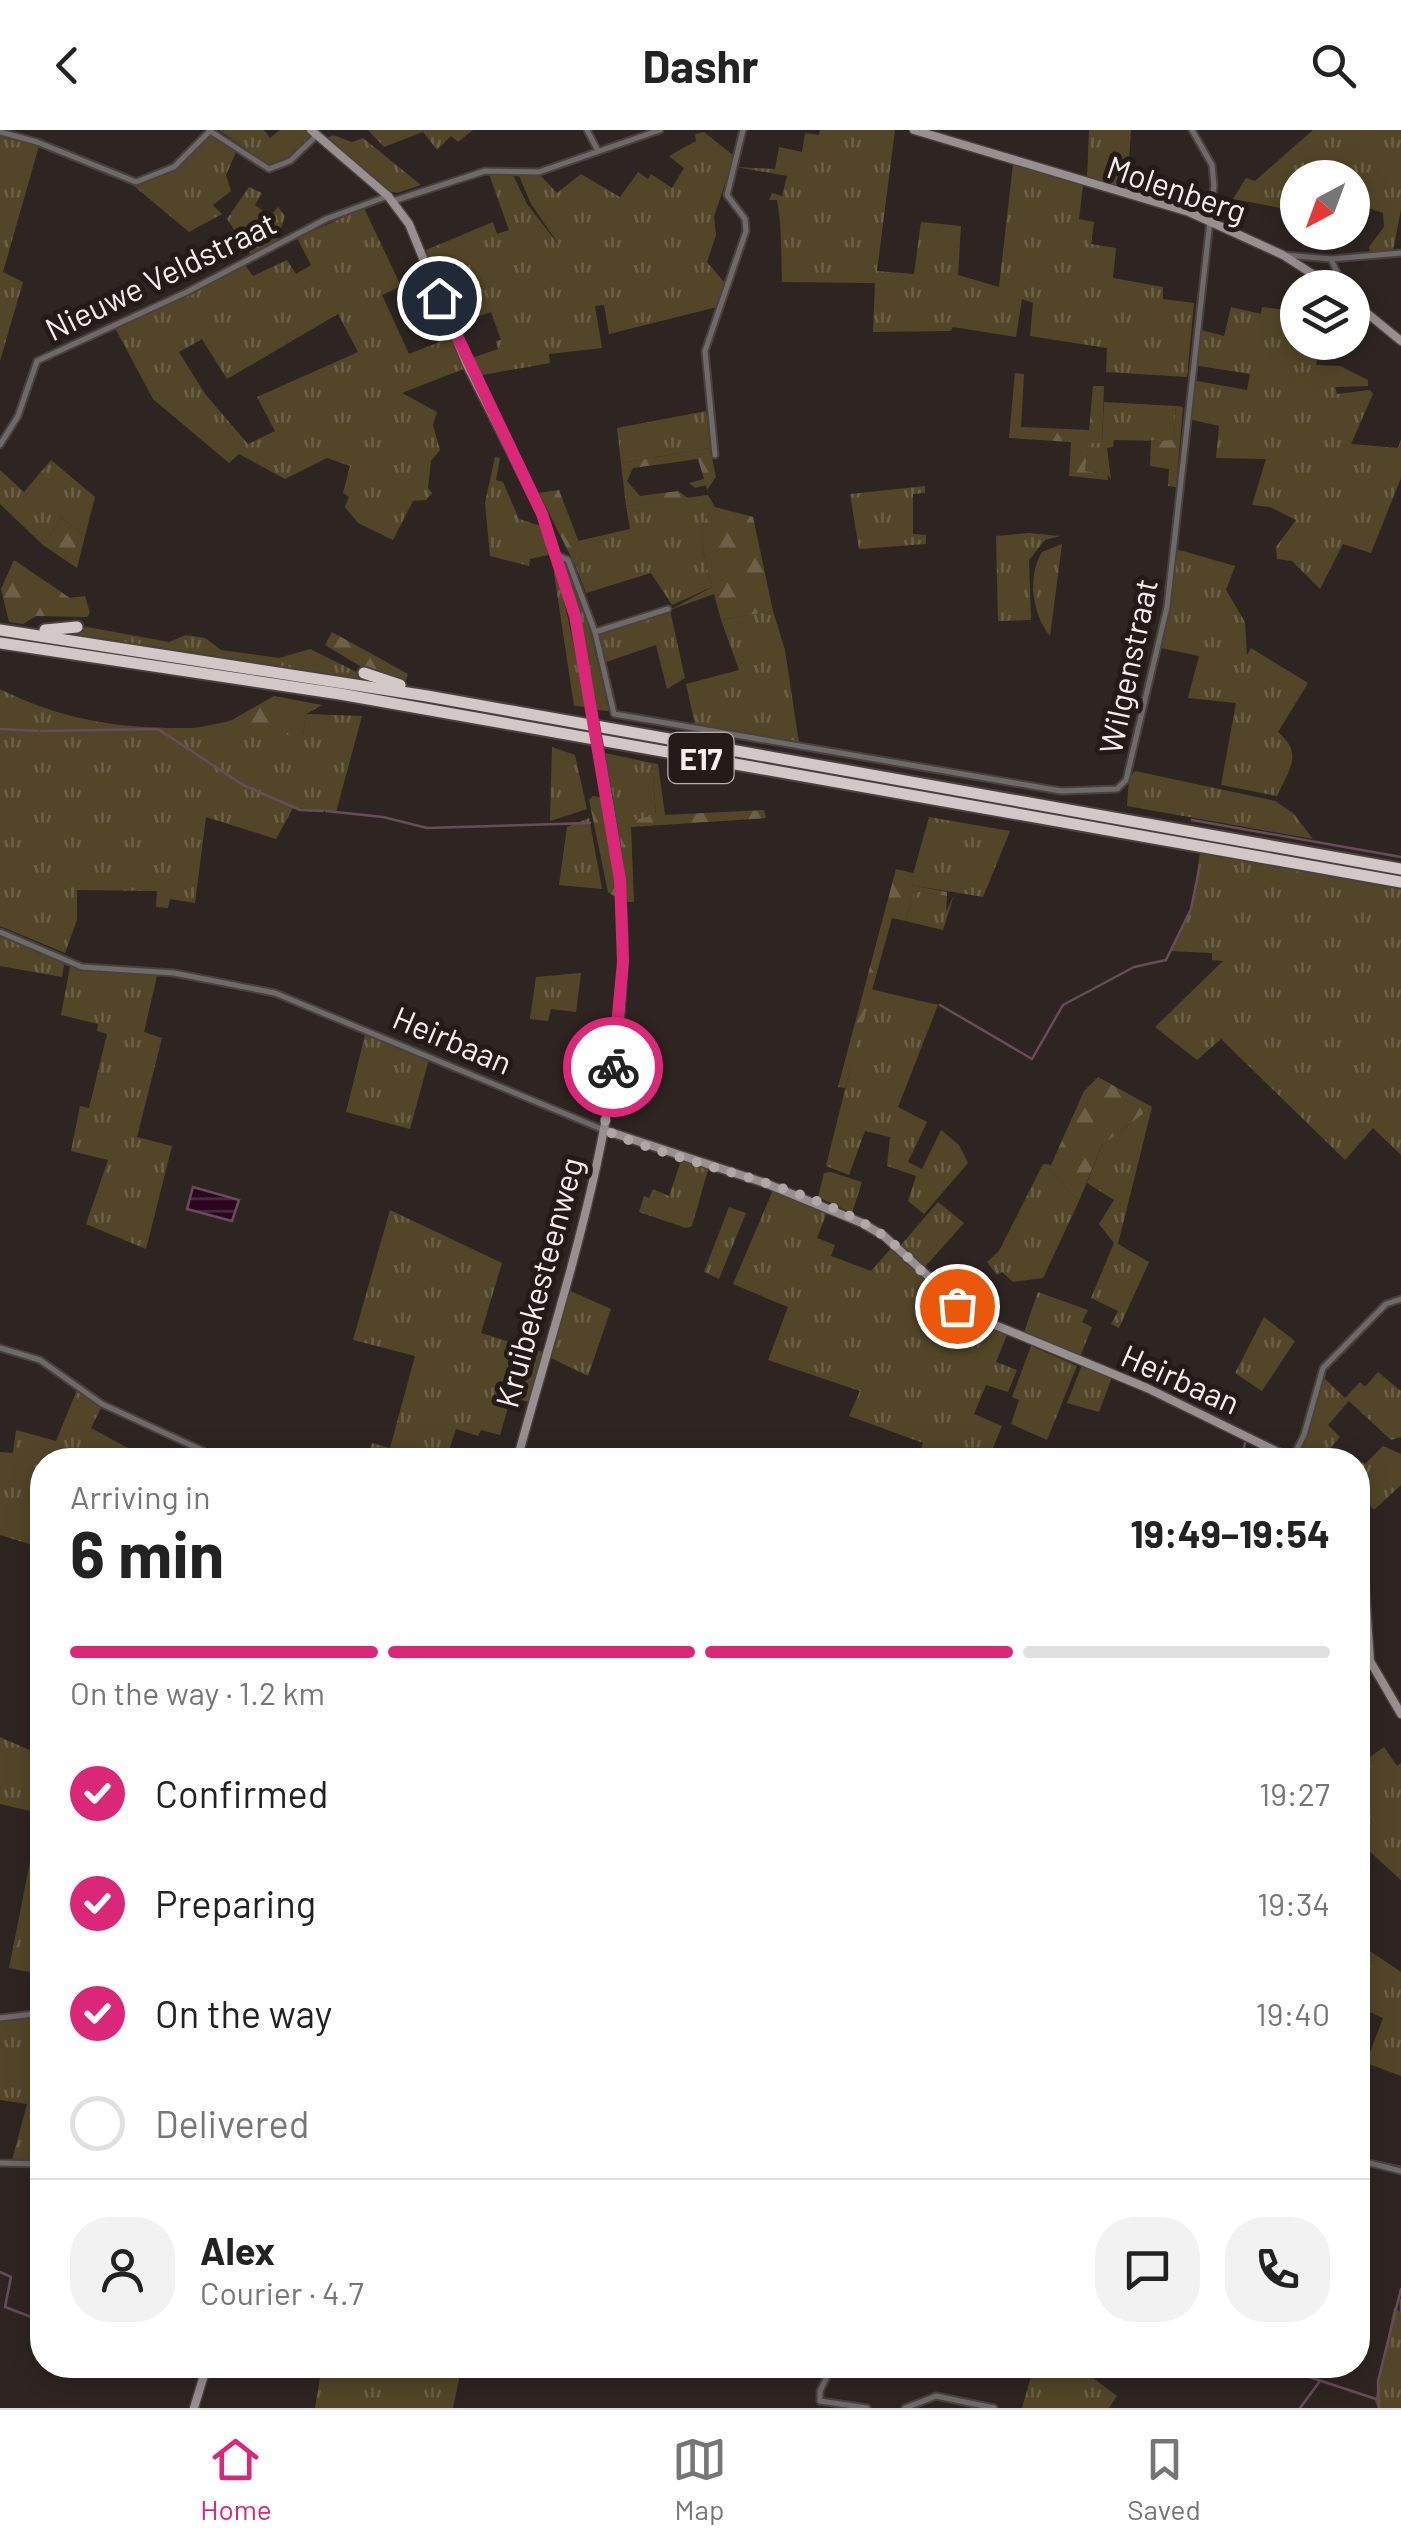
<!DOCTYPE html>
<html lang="en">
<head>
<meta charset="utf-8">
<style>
	:root { --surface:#fff; --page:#f2f2f2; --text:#222; --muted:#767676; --line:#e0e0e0; --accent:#db2777 }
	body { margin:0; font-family:Barlow,sans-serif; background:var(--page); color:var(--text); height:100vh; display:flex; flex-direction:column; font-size:38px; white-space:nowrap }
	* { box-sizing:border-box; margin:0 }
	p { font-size:32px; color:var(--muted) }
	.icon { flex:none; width:55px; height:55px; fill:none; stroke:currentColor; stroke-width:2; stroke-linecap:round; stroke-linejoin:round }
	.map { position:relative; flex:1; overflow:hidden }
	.details { position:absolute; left:30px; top:1318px; width:1340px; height:930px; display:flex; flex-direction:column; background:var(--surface); border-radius:40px; box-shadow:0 5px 25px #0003 }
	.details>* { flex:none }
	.needle { width:65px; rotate:221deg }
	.tools { position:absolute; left:1280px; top:30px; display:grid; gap:20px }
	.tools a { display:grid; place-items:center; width:90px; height:90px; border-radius:50%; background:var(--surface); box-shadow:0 5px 25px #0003; font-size:50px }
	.pin { position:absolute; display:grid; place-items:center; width:85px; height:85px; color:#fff; margin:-42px; border:5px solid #fff; border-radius:50%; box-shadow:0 2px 10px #0007 }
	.courier { position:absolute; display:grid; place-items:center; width:100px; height:100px; margin:-50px; border:8px solid #db2777; border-radius:50%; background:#fff; color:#222; box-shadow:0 2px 12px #0007 }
	.head em { font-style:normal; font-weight:700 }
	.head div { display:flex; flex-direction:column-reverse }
	.head { display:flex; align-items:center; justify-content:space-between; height:170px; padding:0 40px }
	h1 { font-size:65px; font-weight:700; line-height:75px }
	.bar { display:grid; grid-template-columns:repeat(4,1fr); gap:15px 10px; align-content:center; height:120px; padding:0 40px }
	.bar i { height:12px; border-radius:8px; background:var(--line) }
	.bar .active { background:var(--accent) }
	.bar p { grid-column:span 4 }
	.line { display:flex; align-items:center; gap:25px; padding:0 40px; border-top:2px solid var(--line) }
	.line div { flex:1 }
	.round { display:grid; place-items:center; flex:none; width:105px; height:105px; border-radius:40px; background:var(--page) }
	ol { padding:0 40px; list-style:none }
	li { display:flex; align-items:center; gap:30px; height:110px }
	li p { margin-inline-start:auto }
	li .icon { padding:10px; border-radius:50%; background:var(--accent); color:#fff; stroke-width:4 }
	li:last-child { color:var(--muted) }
	li i { width:55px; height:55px; border:5px solid var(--line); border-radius:50% }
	header { display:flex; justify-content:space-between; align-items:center; height:130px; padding:0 40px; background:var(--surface); font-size:45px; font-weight:700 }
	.menu { display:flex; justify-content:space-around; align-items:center; height:140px; border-top:2px solid var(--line); background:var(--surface); font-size:28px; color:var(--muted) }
	.menu a { display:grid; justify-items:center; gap:5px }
	.menu .active { color:var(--accent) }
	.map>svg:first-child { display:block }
	.grass { fill:url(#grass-tufts); fill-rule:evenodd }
	.forest { fill:url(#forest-firs) }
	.water { fill:url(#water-rules); stroke:#694c5c; stroke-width:2.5 }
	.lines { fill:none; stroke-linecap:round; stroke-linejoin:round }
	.stream { stroke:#694c5c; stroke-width:2.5 }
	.street-casing { stroke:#4a413f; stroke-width:9 }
	.secondary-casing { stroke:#4a413f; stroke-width:11 }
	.highway-casing { stroke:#4a413f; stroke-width:15 }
	.street { stroke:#6f6a6a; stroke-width:5 }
	.secondary { stroke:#988f90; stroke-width:8 }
	.highway { stroke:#d4c7c8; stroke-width:11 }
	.secondary-bridge-casing { stroke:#4a413f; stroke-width:11; stroke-linecap:butt }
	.secondary-bridge { stroke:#988f90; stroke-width:8 }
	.done { stroke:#b0a8a7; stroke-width:10; stroke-dasharray:0 18 }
	.route { stroke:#db2777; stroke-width:12 }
	.labels { text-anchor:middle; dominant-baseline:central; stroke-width:10; stroke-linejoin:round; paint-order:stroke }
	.shield { fill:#241b19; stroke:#b7afae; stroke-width:2.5 }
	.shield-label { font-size:30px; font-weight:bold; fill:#f6efee }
	.street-label { font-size:32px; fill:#f6efee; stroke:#241b19 }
</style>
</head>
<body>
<header><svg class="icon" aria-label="back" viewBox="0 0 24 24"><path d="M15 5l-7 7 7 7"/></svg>Dashr<svg class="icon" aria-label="search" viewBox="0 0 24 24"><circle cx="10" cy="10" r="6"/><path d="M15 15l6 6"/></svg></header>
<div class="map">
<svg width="1401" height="2278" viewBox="0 0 1401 2278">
	<defs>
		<pattern id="grass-tufts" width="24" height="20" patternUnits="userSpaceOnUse" patternTransform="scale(2.5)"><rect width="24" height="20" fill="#534628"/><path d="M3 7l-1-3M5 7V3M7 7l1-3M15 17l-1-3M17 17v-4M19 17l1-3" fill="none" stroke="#6c6148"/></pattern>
		<pattern id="forest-firs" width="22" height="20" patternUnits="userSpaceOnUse" patternTransform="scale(2.5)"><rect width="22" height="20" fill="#534628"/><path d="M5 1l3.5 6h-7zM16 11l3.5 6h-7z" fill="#6c6148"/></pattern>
		<pattern id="water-rules" width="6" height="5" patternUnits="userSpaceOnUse" patternTransform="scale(2.5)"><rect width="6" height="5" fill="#2c061e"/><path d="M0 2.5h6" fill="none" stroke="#4b2b3f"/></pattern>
	</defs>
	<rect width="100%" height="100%" fill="#2e2522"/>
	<g class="grass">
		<polygon points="219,0 264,0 270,8 280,0 306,0 311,8 286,31 270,36"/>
		<polygon points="368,0 473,0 458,12 451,6 437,20 423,2 384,17"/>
		<path d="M 820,0 L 895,0 L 877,141 L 914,144 L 921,92 L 961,96 L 958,145 L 999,157 L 1013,34 L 1083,55 L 1079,89 L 1094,92 L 1091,114 L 1116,118 L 1113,148 L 1163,157 L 1163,169 L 1194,173 L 1187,247 L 1106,242 L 1107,218 L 1030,206 L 1033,173 L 1022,169 L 1016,207 L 953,197 L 951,201 L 873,202 L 875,153 L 782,152 C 781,123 782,96 777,70 L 769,70 L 772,63 L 782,66 L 787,46 L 736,37 L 775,39 L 779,17 L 802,22 L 805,3 L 819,5 Z"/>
		<polygon points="1089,0 1131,0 1127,60 1087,49"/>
		<polygon points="1313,0 1401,0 1401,79 1393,121 1370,123 1369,117 1384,97 1383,83 1353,73 1352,48 1298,48 1297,81 1233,69 1246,48 1255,51"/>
		<polygon points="704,2 734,26 714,87 716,105 707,132 724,152 717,177 609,204 604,175 595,176 602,218 549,224 550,233 477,246 469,229 498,219 496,211 501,210 491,182 455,194 426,120 493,92 497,104 509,100 489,44 513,45 527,74 562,119 531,74 519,46 540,45 557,63 581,44 620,67 638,42 648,49 651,44 672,58 684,38 669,26 696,11 695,4"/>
		<polygon points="0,4 39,16 3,142 23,152 0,231"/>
		<polygon points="210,4 236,22 226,45 231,61 213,75 222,84 189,102 134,56 176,39"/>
		<polygon points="333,5 352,12 363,8 421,55 397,63 388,61 327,8"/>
		<polygon points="249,57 262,63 255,75 270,86 278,77 285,86 277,111 251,125 227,89"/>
		<path d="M 364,78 L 401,156 L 382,165 L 409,224 L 452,207 L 466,238 L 402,263 L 437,282 L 433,295 L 440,320 L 431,331 L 428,358 L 432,363 L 426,370 L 413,371 L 393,410 L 358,393 L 345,377 L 349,367 L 343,363 L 350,336 L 327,328 L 285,349 L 239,324 L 229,333 L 153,269 L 115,198 L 245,135 L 253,146 L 287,130 L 296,144 L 311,135 L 297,108 ZM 338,184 L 358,222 L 257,267 L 275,301 L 248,314 L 205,264 L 179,222 L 202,209 L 227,249 Z"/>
		<polygon points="1231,177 1261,184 1262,177 1297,181 1298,212 1319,215 1316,235 1340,236 1368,250 1368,256 1335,257 1337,264 1370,260 1373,264 1351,314 1398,318 1401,310 1401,348 1371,423 1343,414 1320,459 1292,431 1277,429 1276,417 1296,390 1270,377 1252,375 1266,329 1216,328 1219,296 1188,289 1191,250 1247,260 1250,244 1193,235 1197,199 1224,206"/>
		<polygon points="1104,272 1176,276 1174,311 1114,310 1113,317 1107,318 1111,350 1107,344 1085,341 1088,312 1102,312"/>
		<polygon points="706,281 710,318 621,333 617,298"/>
		<polygon points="495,327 500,328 496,350 503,352 519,389 541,396 553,424 530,429 529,436 490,426 485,373"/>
		<polygon points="51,330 95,367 85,406 61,387 43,415 0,374 0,340 24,362"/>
		<polygon points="925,356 925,363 913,364 913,404 926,405 926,414 859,419 850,364"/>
		<path d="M 708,365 L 715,377 C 691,397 706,429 712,457 L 672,475 L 651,443 L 586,463 L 576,437 L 583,423 L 578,411 L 630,399 L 626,376 Z"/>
		<polygon points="1029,403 1060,406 1045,410 1029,430 1031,490 998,491 996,406"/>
		<path d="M 1062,414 L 1050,506 C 1032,484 1027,446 1042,422 Z"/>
		<path d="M 1176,419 L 1235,436 L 1226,460 L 1245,492 L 1247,525 L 1251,518 L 1308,553 L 1278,602 C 1304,624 1289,639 1277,666 L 1221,655 L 1236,573 L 1188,568 L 1199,526 L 1161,518 Z"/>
		<polygon points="566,429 583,472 609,581 597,580 562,430"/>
		<polygon points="557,438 587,577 574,576 554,443"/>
		<polygon points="670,480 685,548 667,559 656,515 606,532 599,504"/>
		<polygon points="773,481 785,520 799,613 695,595 686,554 739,540 721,490"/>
		<polygon points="87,497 169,512 186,505 205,508 221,520 279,528 310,519 375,551 62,502"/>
		<path d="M 0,559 C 61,590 121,599 189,598 C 206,598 226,589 243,592 C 265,596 280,605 303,605 L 306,584 L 362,586 L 336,682 L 293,678 L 276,709 L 206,687 L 195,773 L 170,769 L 168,778 L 156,777 L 157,761 L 77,760 L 77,790 L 65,823 L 0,796 Z"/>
		<polygon points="552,617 575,625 587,679 550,691"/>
		<polygon points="605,623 652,633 656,686 616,694"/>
		<polygon points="1135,641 1275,671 1293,683 1313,709 1127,676 1129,648"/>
		<polygon points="929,687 1010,701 983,767 910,755"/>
		<polygon points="589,688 602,759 559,755 567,697"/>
		<polygon points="1200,722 1401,758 1401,1025 1373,998 1345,1030 1221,909 1197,930 1155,897 1223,831 1212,830 1212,823 1170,821 1192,779"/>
		<polygon points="914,761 947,766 946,782 954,765 943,800 906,791"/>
		<polygon points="0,802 59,828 64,835 62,847 0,836"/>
		<polygon points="70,837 157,846 144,902 162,908 137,1007 172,1016 146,1119 86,1094 108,1030 71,1021 80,976 89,978 107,904 97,901 98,894 61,885"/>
		<polygon points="581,843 576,882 551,879 548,891 530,889 536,847"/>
		<polygon points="870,859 938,875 898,977 927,992 908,1032 922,1039 941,1000 959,1015 968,1033 924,1084 908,1071 916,1046 887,1036 890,1007 865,1001 849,1045 826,1036"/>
		<polygon points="366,901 429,929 410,999 346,982"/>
		<polygon points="1152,977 1118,1114 1149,1132 1119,1198 1111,1194 1118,1181 1091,1168 1114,1113 1099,1094 1114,1070 1087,1053 1102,1015"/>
		<polygon points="682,1028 709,1036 692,1096 686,1098 639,1082 644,1066 649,1068 653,1059 669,1066"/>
		<polygon points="1043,1034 1079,1071 1043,1148 1013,1152 1002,1142 997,1145 987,1132 999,1121"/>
		<polygon points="831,1042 862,1052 852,1083 818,1067 824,1043"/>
		<polygon points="773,1060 828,1080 817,1108 835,1115 831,1126 871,1141 893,1116 958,1179 1007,1205 996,1232 1017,1240 1008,1262 986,1255 974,1284 1002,1296 988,1330 951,1330 921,1319 923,1313 849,1286 860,1261 768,1230 788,1177 733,1154"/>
		<polygon points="938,1072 964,1093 923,1139 901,1115"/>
		<polygon points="729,1077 746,1083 719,1149 704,1142"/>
		<polygon points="390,1080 502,1133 481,1203 543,1222 529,1272 511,1267 500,1305 481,1300 478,1306 456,1299 446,1330 367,1330 372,1313 390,1318 415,1226 353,1210"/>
		<polygon points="568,1160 611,1179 588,1246 549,1227"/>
		<polygon points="1038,1162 1088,1180 1082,1192 1092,1197 1080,1227 1023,1205"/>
		<polygon points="1264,1187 1295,1211 1262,1261 1235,1243"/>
		<polygon points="1031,1216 1077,1236 1047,1310 1011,1294 1019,1270 1012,1267"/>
		<polygon points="1082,1235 1112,1247 1099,1282 1067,1273"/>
		<polygon points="1378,1242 1401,1261 1401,1307 1391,1310 1349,1271 1328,1295 1340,1307 1320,1330 1299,1330 1297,1324 1321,1245 1345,1268 1360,1252 1365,1257"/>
		<polygon points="77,1260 102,1276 91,1298 150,1330 42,1330 42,1418 0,1405 0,1322 13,1323 16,1300 56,1311"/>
		<polygon points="1383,1316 1401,1324 1401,1355 1374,1380 1367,1372 1358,1376 1358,1330 1365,1334"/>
		<polygon points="0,1607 41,1625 30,1681 0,1674"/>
		<polygon points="1384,1617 1397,1636 1401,1633 1401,1750 1358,1711 1358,1635"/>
		<polygon points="42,1671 42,1830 38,1844 9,1838"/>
		<polygon points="1358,1813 1401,1842 1401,1946 1366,1933 1383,1888 1358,1877"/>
		<polygon points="42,1885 37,1953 42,1955 42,2030 12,2030 27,1974 0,1970 0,1890"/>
		<polygon points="1394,2177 1401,2183 1401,2278 1378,2278 1375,2271"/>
		<polygon points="322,2235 462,2235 453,2278 315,2278"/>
		<polygon points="1034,2235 1092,2235 1089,2245 1117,2266 1109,2278 1022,2278"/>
	</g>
	<g class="forest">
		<polygon points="1015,243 1024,244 1021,297 1089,300 1093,256 1104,256 1102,313 1088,313 1085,341 1107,344 1108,350 1069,346 1071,312 1009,308"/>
		<polygon points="1176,276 1183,277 1176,357 1168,356 1169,339 1150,336 1151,311 1174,310"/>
		<polygon points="710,318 716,347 707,360 706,355 695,358 689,353 704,349 698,329 633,338 627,351 640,366 678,361 688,368 626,376 621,333"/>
		<polygon points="559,360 583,423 576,437 539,363"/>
		<path d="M 715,377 L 753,387 L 773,481 L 721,490 L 714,464 L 670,480 L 712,457 C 706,429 691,397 715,377 Z"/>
		<polygon points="61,387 85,406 77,438 43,415"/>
		<polygon points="14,430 70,468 85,466 90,483 87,487 36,486 23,494 9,492 1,459"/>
		<polygon points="332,502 408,544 406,550 365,539 325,515"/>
		<path d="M 274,566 L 322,575 L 306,584 L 303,606 C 265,605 249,590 209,597 L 232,590 Z"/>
		<polygon points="652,633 658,634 665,685 764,680 766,688 631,697 634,772 624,772 616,694 656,685"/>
		<polygon points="593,666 604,668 618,765 614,766 608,762 589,670"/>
		<polygon points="896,739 913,743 911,755 947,762 947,766 914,761 906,791 892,788 845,958 838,957"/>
		<polygon points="1098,947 1152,977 1102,1015 1079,1071 1043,1034 1051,1035 1084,961"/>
	</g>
	<polygon class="water" points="193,1057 239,1070 232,1091 187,1079"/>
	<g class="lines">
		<g class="stream">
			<polyline points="0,599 38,601"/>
			<polyline points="41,601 158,599 243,655 300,680 323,681"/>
			<polyline points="326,681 383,687 427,698 590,693"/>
			<polyline points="1192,690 1401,727"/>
			<polyline points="940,875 1032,929 1063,875 1134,837 1166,830 1191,779 1200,735"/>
			<polyline points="1241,1330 1245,1313"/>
			<polyline points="1369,2030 1401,2037"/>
			<polyline points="0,2142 11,2147 5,2177 42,2191"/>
			<polyline points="1401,2170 1401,2182"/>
			<polyline points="1282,2238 1376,2269"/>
			<polyline points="1300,2278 1320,2251"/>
			<polyline points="1379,2278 1378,2251 1401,2159"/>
		</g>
		<g class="street-casing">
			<g id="street">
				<polyline points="587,0 597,19"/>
				<polyline points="0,2 37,12 136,52 174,37 210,1 269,39 290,31 317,5"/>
				<polyline points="393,71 485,41 539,42 660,0"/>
				<polyline points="1285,125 1331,129 1401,123"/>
				<polyline points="1331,129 1344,158"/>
				<polyline points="0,315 18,286 37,231 187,162 326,89 388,66"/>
				<polyline points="715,325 705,221 746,101 745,89 727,65 743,0"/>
				<polyline points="557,425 568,430 595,502 614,584 1061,661 1117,659 1126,650 1167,477 1214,55 1212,35 1192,0"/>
				<polyline points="595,502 668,479"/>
				<polyline points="0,802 82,837 174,843 275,863 604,1000"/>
				<polyline points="0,1218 40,1230 102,1274 223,1330"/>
				<polyline points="1292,1329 1304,1305 1323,1238 1386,1174 1401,1169"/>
				<polyline points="0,1888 42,1883"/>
				<polyline points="1358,2030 1401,2041"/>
				<polyline points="0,2033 42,2034"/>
				<polyline points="833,2235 820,2261 820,2271 867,2278"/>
				<polyline points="905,2278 936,2266 994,2278"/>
			</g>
		</g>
		<g class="secondary-casing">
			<g id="secondary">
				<polyline points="311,0 388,66 409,94 467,235 542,384 575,486 590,570"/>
				<polyline points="914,0 1189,82 1283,125 1334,158"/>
				<polyline points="1352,171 1401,211"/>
				<polyline points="604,1000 765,1053 862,1093 884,1106 971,1185 1147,1258 1294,1330"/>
				<path d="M 517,1330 C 561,1168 619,1003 623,833 C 625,772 616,712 605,652"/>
				<polyline points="1358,1439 1365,1460 1370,1531 1401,1584"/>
				<polyline points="194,2278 207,2235"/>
			</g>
		</g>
		<g class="highway-casing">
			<g id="highway">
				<polyline points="0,500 427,566 1401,739"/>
				<polyline points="45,500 77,497"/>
				<polyline points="0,513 340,564 1401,752"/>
				<polyline points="364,543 400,555"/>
			</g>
		</g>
		<use href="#street" class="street"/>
		<use href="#secondary" class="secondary"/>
		<use href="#highway" class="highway"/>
		<g class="secondary-bridge-casing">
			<polyline id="secondary-bridge" points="590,570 605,652"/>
		</g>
		<use href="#secondary-bridge" class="secondary-bridge"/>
	</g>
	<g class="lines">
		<path class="done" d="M 613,937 L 604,1000 C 691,1038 789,1049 872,1098 C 904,1117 928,1152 957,1176"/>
		<polyline class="route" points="439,168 542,384 575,486 620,750 623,832 613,937"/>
	</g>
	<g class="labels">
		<rect class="shield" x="668.5" y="603" width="65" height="50" rx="8"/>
		<g class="shield-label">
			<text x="701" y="628">E17</text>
		</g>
		<g class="street-label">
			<text transform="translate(1177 58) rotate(19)">Molenberg</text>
			<text transform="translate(160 145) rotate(-26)">Nieuwe Veldstraat</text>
			<text transform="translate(1127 536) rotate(-78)">Wilgenstraat</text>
			<text transform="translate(453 909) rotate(23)">Heirbaan</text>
			<text transform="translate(538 1152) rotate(-75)">Kruibekesteenweg</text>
			<text transform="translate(1181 1248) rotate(24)">Heirbaan</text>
		</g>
	</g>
</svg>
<div class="tools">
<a><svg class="needle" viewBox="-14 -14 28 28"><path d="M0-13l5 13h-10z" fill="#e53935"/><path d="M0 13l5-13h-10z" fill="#767676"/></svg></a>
<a><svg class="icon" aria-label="layers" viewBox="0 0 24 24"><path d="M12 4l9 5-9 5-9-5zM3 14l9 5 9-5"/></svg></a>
</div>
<div class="pin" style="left:957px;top:1176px;background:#ea580c"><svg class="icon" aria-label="bag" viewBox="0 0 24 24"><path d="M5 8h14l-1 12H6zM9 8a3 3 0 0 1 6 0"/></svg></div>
<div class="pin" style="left:439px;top:168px;background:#1f2937"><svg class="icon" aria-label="home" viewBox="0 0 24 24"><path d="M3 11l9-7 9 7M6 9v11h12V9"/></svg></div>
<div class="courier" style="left:613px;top:937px"><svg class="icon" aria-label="bike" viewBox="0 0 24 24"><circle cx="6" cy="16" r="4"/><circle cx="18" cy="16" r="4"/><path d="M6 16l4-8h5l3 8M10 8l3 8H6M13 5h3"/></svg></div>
<section class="details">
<div class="head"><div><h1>6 min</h1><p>Arriving in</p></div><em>19:49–19:54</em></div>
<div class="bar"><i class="active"></i><i class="active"></i><i class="active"></i><i></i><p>On the way · 1.2 km</p></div>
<ol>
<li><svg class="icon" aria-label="check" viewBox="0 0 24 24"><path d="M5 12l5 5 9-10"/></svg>Confirmed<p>19:27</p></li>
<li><svg class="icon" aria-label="check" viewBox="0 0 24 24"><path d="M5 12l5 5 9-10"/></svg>Preparing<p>19:34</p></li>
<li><svg class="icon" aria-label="check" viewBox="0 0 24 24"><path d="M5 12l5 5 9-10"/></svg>On the way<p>19:40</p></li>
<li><i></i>Delivered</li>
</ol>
<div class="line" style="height:180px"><a class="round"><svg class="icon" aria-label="person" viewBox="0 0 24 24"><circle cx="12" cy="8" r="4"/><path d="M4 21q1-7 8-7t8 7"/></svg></a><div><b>Alex</b><p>Courier · 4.7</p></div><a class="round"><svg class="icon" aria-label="chat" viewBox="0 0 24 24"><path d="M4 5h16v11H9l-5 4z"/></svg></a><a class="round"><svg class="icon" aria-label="phone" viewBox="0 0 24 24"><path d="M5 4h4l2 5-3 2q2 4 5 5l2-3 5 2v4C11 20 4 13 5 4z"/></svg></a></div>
</section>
</div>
<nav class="menu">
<a class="active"><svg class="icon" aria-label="home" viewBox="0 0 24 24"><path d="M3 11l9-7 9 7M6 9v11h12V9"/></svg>Home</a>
<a><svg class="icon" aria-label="map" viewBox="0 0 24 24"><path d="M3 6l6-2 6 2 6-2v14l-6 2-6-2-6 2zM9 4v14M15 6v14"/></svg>Map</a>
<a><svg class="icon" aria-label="saved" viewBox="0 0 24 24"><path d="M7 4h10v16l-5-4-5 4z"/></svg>Saved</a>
</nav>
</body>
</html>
